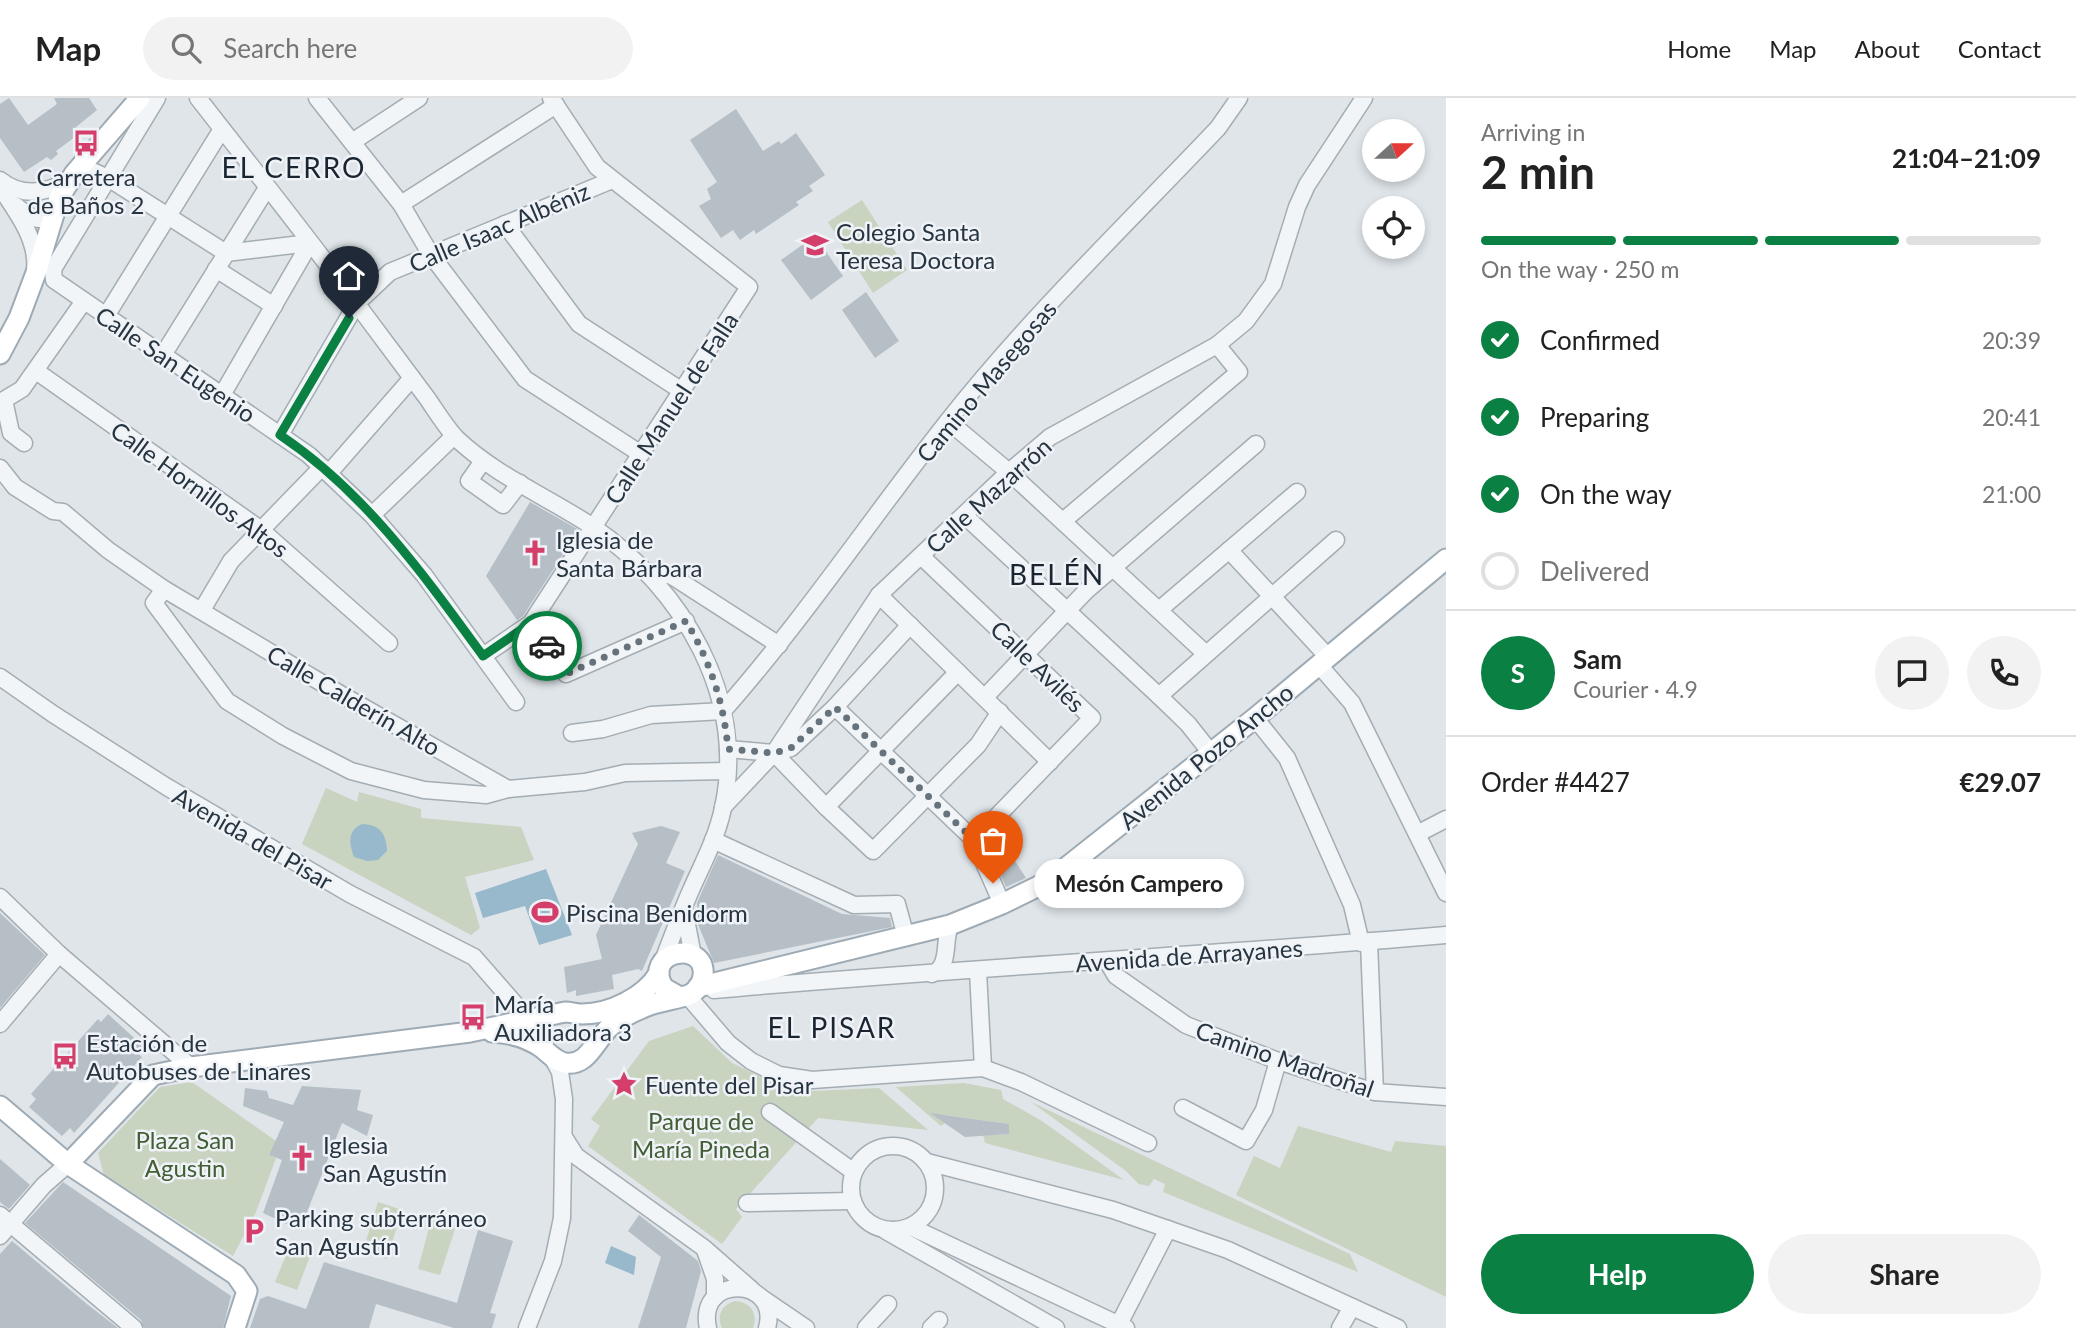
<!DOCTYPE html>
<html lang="en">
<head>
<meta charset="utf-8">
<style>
	:root { --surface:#fff; --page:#f2f2f2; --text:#222; --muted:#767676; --line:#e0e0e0; --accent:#0b8043 }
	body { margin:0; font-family:Lato,sans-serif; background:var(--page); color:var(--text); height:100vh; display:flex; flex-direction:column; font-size:26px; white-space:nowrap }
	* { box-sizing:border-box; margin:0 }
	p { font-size:23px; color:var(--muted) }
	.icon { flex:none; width:38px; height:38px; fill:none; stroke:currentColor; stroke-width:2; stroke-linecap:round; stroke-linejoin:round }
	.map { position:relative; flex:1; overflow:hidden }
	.sheet { display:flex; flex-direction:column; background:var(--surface); width:630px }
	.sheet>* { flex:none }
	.needle { width:46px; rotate:69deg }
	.tools { position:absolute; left:1362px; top:21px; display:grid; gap:14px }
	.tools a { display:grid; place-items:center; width:63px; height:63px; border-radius:50%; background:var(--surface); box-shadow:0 4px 10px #0003; font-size:35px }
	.pin { position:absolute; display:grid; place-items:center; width:60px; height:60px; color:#fff; margin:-72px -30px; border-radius:50% 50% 50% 0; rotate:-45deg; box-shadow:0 0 7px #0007 }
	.pin .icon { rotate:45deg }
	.courier { position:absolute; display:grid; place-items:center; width:70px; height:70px; margin:-35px; border:5px solid #0b8043; border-radius:50%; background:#fff; color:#222; box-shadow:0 2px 9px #0007 }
	.bubble { position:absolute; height:49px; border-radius:24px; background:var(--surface); box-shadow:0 4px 10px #0003; font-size:23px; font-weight:700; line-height:49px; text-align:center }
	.headline em { font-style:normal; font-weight:700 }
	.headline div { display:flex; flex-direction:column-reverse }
	.headline { display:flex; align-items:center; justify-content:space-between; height:119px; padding:0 35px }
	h1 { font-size:46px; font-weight:700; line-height:52px }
	.bar { display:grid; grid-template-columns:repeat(4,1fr); gap:10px 7px; align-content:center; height:84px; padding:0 35px }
	.bar i { height:9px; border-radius:5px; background:var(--line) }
	.bar .on { background:var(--accent) }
	.bar p { grid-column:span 4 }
	.line { display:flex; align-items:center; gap:18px; padding:0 35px; border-top:2px solid var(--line) }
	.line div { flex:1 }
	.round { display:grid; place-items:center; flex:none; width:74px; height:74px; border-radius:37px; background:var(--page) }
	ol { padding:0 35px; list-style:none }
	li { display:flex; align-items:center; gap:21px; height:77px }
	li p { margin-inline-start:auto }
	li .icon { padding:7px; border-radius:50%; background:var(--accent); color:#fff; stroke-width:4 }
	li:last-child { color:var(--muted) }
	li i { width:38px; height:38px; border:4px solid var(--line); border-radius:50% }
	.primary-button { display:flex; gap:14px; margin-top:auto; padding:14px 35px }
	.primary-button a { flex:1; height:80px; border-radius:42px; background:var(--accent); color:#fff; font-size:28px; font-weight:700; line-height:80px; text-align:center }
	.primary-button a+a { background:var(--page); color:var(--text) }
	header { display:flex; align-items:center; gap:42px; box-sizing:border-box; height:98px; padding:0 35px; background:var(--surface); border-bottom:2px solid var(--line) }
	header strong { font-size:33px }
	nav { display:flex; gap:38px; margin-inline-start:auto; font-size:24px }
	.search { width:490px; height:63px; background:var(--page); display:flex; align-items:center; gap:18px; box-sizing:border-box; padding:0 24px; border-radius:38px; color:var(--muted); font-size:26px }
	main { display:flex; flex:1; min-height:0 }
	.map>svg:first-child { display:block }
	.green { fill:#c8d3c0 }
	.water { fill:#98b8cb }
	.building { fill:#b6bfc6 }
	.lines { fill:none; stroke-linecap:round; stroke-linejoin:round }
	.minor-casing { stroke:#a4adb3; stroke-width:19 }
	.major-casing { stroke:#9eabb5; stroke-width:23 }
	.minor { stroke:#f2f5f7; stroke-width:16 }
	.major { stroke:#fff; stroke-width:19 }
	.done { stroke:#67737c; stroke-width:7; stroke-dasharray:0 12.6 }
	.route { stroke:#0b8043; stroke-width:9 }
	.labels { text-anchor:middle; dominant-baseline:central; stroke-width:5; stroke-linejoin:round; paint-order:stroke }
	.poi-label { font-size:24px; fill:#273541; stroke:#eff3f7; text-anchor:start }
	.street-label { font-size:24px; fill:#273541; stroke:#eff3f7 }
	.park-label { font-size:24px; fill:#425e34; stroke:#eff3f7 }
	.quarter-label { font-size:28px; letter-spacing:2px; fill:#1a2532; stroke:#eff3f7 }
</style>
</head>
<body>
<header>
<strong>Map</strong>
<div class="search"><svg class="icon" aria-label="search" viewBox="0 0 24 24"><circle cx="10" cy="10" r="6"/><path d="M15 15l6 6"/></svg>Search here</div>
<nav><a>Home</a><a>Map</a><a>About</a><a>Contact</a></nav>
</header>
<main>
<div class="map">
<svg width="1446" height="1230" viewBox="0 0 1446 1230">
	<rect width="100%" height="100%" fill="#dfe5e9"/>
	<g class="green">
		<polygon points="862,102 907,172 873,195 828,124"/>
		<polygon points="326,690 357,704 359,694 421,711 421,720 521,729 534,762 465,779 480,830 471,837 302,746"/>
		<polygon points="693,928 732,965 771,984 814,993 879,990 928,1032 818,1020 736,1111 742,1119 722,1146 588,1048 600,1028 591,1021 649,943"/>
		<polygon points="192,984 276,1043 269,1057 276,1060 256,1114 233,1158 104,1077 98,1055 160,989"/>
		<polygon points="964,985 1001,992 1003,1001 1042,1023 1124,1082 985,1045 983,1037 1009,1036 1009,1026 946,1017 945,1025 941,1028 896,989"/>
		<polygon points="1031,1004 1350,1156 1358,1174 1163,1094 1165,1086 1154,1081 1149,1088 1139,1086 1126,1073"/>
		<polygon points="1298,1028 1391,1054 1395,1043 1446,1048 1446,1199 1236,1097 1254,1058 1280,1070"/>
		<polygon points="378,1104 402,1112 387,1161 363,1153"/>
		<polygon points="431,1122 456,1128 440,1177 418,1171"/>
		<polygon points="291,1145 312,1153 297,1192 275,1184"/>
		<path d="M 735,1203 C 751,1204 758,1216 753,1230 L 722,1230 C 716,1217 722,1207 735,1203 Z"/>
	</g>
	<g class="water">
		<path d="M 362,726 C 380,727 386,735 387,753 L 378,762 L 367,763 L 354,759 C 349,745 347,733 362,726 Z"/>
		<polygon points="546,771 572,837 539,847 525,808 483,820 475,795"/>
		<polygon points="611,1148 636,1159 634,1177 605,1165"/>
	</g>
	<g class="building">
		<polygon points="9,0 28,27 57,6 54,0 89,0 97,12 76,29 79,36 56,53 58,56 51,62 47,59 24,74 0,40 0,6"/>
		<polygon points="736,11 763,53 779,43 781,46 796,35 825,77 809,88 813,93 796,104 799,107 756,136 754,132 740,142 733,132 721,140 699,108 711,101 707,91 717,84 690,42"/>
		<polygon points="815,138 843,178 811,202 781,162"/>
		<polygon points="866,194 899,243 875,260 842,212"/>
		<polygon points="530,404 579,432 523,518 517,522 486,478"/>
		<polygon points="661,728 680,734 666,765 685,773 642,873 638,871 612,877 614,891 576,898 576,892 567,895 564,869 602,861 596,837 638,746 632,735"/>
		<polygon points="994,736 997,741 1000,740 1026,780 1006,789 986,744"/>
		<polygon points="718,757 842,816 890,820 892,829 714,865 697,824 697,805"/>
		<polygon points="0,815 45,857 0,910"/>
		<polygon points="108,916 143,948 137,955 142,959 74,1035 70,1030 62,1038 29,1009 36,1001 31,996 98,921 101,924"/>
		<polygon points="302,988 361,992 357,1012 373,1017 367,1038 342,1025 300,1132 263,1115 282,1062 269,1057 284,1024 243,1008 245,990 267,993 269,1000 293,1007"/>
		<polygon points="930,1015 1009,1026 1009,1036 965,1039"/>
		<polygon points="0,1061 30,1087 9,1111 0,1104"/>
		<polygon points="63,1084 231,1198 223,1230 144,1230 141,1222 25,1125"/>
		<polygon points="639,1117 698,1163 701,1173 686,1230 638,1230 661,1159 628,1133"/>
		<polygon points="478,1132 513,1143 490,1215 496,1216 492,1230 454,1230 376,1206 369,1230 250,1230 260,1201 268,1198 306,1211 324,1164 457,1205"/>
		<polygon points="12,1143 88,1207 118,1230 0,1230 0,1156"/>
	</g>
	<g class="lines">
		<g class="minor-casing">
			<g id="minor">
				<polyline points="157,0 53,171 54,182 309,357 372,417 424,477 516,604"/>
				<path d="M 198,0 C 254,72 311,143 365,217 C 386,245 406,272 427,300 C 436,313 445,328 456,340 C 496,378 548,399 593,429 C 683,491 747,599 723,710 C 717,739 703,765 691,792 C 680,817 671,842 661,868"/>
				<polyline points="317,0 401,106 431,157 525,281 641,356"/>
				<polyline points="352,44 419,0"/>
				<polyline points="81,68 108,80 226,155 310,145"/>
				<path d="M 0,82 C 22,100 47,95 70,82"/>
				<path d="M 0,89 C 16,113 38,141 35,171"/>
				<polyline points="401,106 556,7"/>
				<path d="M 16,108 C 28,118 38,126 54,118"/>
				<polyline points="505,126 579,226 682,293"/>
				<polyline points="216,171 274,208"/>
				<polyline points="106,218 222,31"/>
				<polyline points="163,257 267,90"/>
				<polyline points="36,273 260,431 389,545"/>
				<polyline points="222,297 310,145"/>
				<polyline points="948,323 1009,374 1206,556"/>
				<polyline points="280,337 357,205 390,174 612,82"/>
				<polyline points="24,345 11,335 4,302 22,291 84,203"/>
				<polyline points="483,363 469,383 503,407 520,385"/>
				<polyline points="0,370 15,389 53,413 63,414 108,452 164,491 342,597 508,691"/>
				<polyline points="329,375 412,280"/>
				<polyline points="372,417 454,338"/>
				<polyline points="964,417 1159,598 1188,626 1211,655"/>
				<polyline points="1063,423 1239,274 1217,247"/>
				<polyline points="1229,452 1328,559"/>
				<polyline points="921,458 1092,620 974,742"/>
				<polyline points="645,473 672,478 779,547"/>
				<polyline points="164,491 154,505 227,603 283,638 351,673 424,692 486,697 508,691 585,684 625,675 727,673"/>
				<polyline points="879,497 1050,664"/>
				<polyline points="202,512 231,463 322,369"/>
				<polyline points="1159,512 1297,394"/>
				<polyline points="531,525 566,576 686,523"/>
				<polyline points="483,558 531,525 749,189 597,69 551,0"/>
				<polyline points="1319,567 1352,605 1446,795"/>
				<polyline points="0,579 53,616 167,689 350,796 474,859 529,922 545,947"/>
				<polyline points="1159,598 1336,442"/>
				<polyline points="985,599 1086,493 1256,346"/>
				<polyline points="835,609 974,742 1002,806"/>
				<path d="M 723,613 C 804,521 872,419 948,323 C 1029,220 1127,126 1218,30 L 1239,0"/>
				<polyline points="1255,620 1287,660 1352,807 1361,845"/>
				<polyline points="572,635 603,631 651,617 723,613"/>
				<polyline points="728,651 774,655 791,650 835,609 910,527"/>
				<polyline points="774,655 826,709 873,753 978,647 1000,614"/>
				<polyline points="723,709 774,655 879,497 1009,374 1050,339 1217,247 1246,223 1273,186 1297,109 1307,87 1364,0"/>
				<polyline points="826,709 958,574"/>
				<polyline points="1417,736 1446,721"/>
				<polyline points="713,742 854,807 897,806 906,839"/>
				<polyline points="0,799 59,856 191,969"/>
				<polyline points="684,811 693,858"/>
				<polyline points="1369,844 1375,994"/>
				<polyline points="1107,863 1116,878 1186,927 1278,963 1375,994 1446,999"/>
				<polyline points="978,873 983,970"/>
				<path d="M 932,876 C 951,868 943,844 950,827"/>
				<path d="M 714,892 C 957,870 1202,858 1446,837"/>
				<polyline points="687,897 728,945 751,963 779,977 812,982 983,970 1021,984 1148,1045"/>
				<polyline points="0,926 59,856"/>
				<polyline points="1183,1010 1246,1043 1264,1012 1278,963"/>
				<polyline points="770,1014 854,1074"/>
				<polyline points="564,1039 576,1058 704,1150 752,1192"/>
				<circle cx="893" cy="1090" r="42"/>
				<polyline points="927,1064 1113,1112 1228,1152 1398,1230"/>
				<polyline points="747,1105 853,1103"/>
				<polyline points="0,1117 134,1230"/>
				<polyline points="911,1129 1126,1230"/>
				<polyline points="886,1133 1056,1230"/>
				<polyline points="0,1138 44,1087 68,1066"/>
				<polyline points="705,1152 715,1181 715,1199"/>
				<polyline points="762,1200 806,1230"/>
				<polyline points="1119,1226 1168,1131"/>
				<polyline points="527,1230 553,1163 562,1120 564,1001 560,974 552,959"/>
				<path d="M 708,1230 C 696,1175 781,1179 767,1230"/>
				<polyline points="866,1230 888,1206"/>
				<polyline points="931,1230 939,1222"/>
				<polyline points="1340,1230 1352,1209"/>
			</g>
		</g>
		<g class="major-casing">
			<g id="major">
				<polyline points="0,256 19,220 37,172 59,100 74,76 140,0"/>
				<polyline points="698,889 950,827 1002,806 1049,783 1255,620 1446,461"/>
				<path d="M 492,934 C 510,935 528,940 542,950 C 550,956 555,963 565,965 C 589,969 596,939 612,927 C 623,918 637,912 650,907 C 662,903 682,900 691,896 C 697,892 702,886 703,878 C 707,840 640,853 664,890 L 678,898"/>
				<polyline points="0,1008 68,1066 236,1177 247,1193 235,1230"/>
				<path d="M 68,1066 L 153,977 L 191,969 L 470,934 L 565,914 C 571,914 576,916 582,916 C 610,916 645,899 659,875"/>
			</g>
		</g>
		<use href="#minor" class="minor"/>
		<use href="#major" class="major"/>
	</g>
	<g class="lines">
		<path class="done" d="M 547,548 L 566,576 L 686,523 C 710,563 724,605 728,651 L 774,655 L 791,650 L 835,609 L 974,742 L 993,785"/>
		<path class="route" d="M 349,220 L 280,337 C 364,393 424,477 483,558 L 531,525 L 547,548"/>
	</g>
	<defs>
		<g id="bus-bare" transform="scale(2.1)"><path d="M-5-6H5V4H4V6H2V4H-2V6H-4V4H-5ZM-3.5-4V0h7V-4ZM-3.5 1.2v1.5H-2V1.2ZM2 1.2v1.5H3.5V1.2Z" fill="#d43e6b" stroke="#eff3f7" stroke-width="2.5" paint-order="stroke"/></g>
		<g id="school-bare" transform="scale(2.1)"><path d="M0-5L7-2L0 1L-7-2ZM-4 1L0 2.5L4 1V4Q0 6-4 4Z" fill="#d43e6b" stroke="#eff3f7" stroke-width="2.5" paint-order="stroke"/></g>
		<g id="church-bare" transform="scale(2.1)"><path d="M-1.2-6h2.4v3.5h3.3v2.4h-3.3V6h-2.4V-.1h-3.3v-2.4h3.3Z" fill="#d43e6b" stroke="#eff3f7" stroke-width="2.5" paint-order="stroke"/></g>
		<g id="stadium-bare" transform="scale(2.1)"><path d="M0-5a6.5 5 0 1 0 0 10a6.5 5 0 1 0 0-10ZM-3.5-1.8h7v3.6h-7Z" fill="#d43e6b" stroke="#eff3f7" stroke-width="2.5" paint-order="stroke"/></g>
		<g id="sight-bare" transform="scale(2.1)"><path d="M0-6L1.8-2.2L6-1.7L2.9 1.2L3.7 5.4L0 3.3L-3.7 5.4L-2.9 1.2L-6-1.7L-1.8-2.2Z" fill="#d43e6b" stroke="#eff3f7" stroke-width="2.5" paint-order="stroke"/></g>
		<g id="parking-bare" transform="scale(2.1)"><path d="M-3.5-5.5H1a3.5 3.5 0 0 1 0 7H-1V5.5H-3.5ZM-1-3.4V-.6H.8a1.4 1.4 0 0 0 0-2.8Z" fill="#d43e6b" stroke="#eff3f7" stroke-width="2.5" paint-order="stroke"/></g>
	</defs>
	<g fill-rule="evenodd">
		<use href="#bus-bare" x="86" y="45"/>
		<use href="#school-bare" x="815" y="147"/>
		<use href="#church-bare" x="535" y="455"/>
		<use href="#stadium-bare" x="545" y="814"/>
		<use href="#bus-bare" x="473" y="919"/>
		<use href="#bus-bare" x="65" y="958"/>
		<use href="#sight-bare" x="624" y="986"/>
		<use href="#church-bare" x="302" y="1060"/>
		<use href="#parking-bare" x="254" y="1133"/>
	</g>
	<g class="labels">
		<g class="poi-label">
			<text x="86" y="78" text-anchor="middle">Carretera<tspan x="86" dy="28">de Baños 2</tspan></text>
			<text x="836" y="133">Colegio Santa<tspan x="836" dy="28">Teresa Doctora</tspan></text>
			<text x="556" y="441">Iglesia de<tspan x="556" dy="28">Santa Bárbara</tspan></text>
			<text x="566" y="814">Piscina Benidorm</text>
			<text x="494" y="905">María<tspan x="494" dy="28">Auxiliadora 3</tspan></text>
			<text x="86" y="944">Estación de<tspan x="86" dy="28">Autobuses de Linares</tspan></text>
			<text x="645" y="986">Fuente del Pisar</text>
			<text x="323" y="1046">Iglesia<tspan x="323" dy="28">San Agustín</tspan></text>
			<text x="275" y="1119">Parking subterráneo<tspan x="275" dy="28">San Agustín</tspan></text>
		</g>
		<g class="street-label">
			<text transform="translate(499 129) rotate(-23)">Calle Isaac Albéniz</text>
			<text transform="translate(176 266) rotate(34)">Calle San Eugenio</text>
			<text transform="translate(986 283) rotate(-50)">Camino Masegosas</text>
			<text transform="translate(671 310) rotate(-57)">Calle Manuel de Falla</text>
			<text transform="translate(200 391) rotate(36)">Calle Hornillos Altos</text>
			<text transform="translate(988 397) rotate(-42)">Calle Mazarrón</text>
			<text transform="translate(1038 568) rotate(44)">Calle Avilés</text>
			<text transform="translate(354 602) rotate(30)">Calle Calderín Alto</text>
			<text transform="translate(1206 658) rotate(-39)">Avenida Pozo Ancho</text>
			<text transform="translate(253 740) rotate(30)">Avenida del Pisar</text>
			<text transform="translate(1189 857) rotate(-4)">Avenida de Arrayanes</text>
			<text transform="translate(1285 961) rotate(19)">Camino Madroñal</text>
		</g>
		<g class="park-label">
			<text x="701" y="1022">Parque de<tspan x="701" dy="28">María Pineda</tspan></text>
			<text x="185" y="1041">Plaza San<tspan x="185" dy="28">Agustin</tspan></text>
		</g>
		<g class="quarter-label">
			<text x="294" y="69">EL CERRO</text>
			<text x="1057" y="476">BELÉN</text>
			<text x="832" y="929">EL PISAR</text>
		</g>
	</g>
</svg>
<div class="tools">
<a><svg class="needle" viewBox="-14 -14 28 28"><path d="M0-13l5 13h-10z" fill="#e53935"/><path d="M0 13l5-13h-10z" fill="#767676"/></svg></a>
<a><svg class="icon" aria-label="locate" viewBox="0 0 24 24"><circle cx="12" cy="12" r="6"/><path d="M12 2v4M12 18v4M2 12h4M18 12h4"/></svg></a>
</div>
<div class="pin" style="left:993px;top:785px;background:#ea580c"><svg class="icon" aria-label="bag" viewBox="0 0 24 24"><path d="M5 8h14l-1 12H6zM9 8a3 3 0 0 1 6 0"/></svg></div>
<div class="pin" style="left:349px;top:220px;background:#1f2937"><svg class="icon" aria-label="home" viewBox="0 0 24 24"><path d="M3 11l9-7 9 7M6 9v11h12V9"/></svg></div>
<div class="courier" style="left:547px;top:548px"><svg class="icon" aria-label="car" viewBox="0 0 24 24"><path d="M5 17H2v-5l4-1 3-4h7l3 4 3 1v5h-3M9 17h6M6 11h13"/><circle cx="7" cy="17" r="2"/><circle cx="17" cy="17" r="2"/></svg></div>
<div class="bubble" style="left:1034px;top:761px;width:210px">Mesón Campero</div>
</div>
<section class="sheet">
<div class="headline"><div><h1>2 min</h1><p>Arriving in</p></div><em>21:04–21:09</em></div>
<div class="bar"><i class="on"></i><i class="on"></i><i class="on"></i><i></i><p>On the way · 250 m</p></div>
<ol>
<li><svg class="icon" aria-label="check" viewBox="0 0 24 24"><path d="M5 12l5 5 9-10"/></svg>Confirmed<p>20:39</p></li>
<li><svg class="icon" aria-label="check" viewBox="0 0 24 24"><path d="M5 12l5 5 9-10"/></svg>Preparing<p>20:41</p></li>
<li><svg class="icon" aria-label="check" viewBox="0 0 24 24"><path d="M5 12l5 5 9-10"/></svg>On the way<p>21:00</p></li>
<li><i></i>Delivered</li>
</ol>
<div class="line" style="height:126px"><b class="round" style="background:var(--accent);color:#fff">S</b><div><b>Sam</b><p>Courier · 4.9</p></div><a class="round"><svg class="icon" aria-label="chat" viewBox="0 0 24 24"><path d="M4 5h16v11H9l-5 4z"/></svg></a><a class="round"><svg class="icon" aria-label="phone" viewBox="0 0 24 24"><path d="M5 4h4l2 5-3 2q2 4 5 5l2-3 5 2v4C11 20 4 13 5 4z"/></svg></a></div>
<div class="line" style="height:91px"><div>Order #4427</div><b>€29.07</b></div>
<div class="primary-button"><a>Help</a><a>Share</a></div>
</section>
</main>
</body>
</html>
